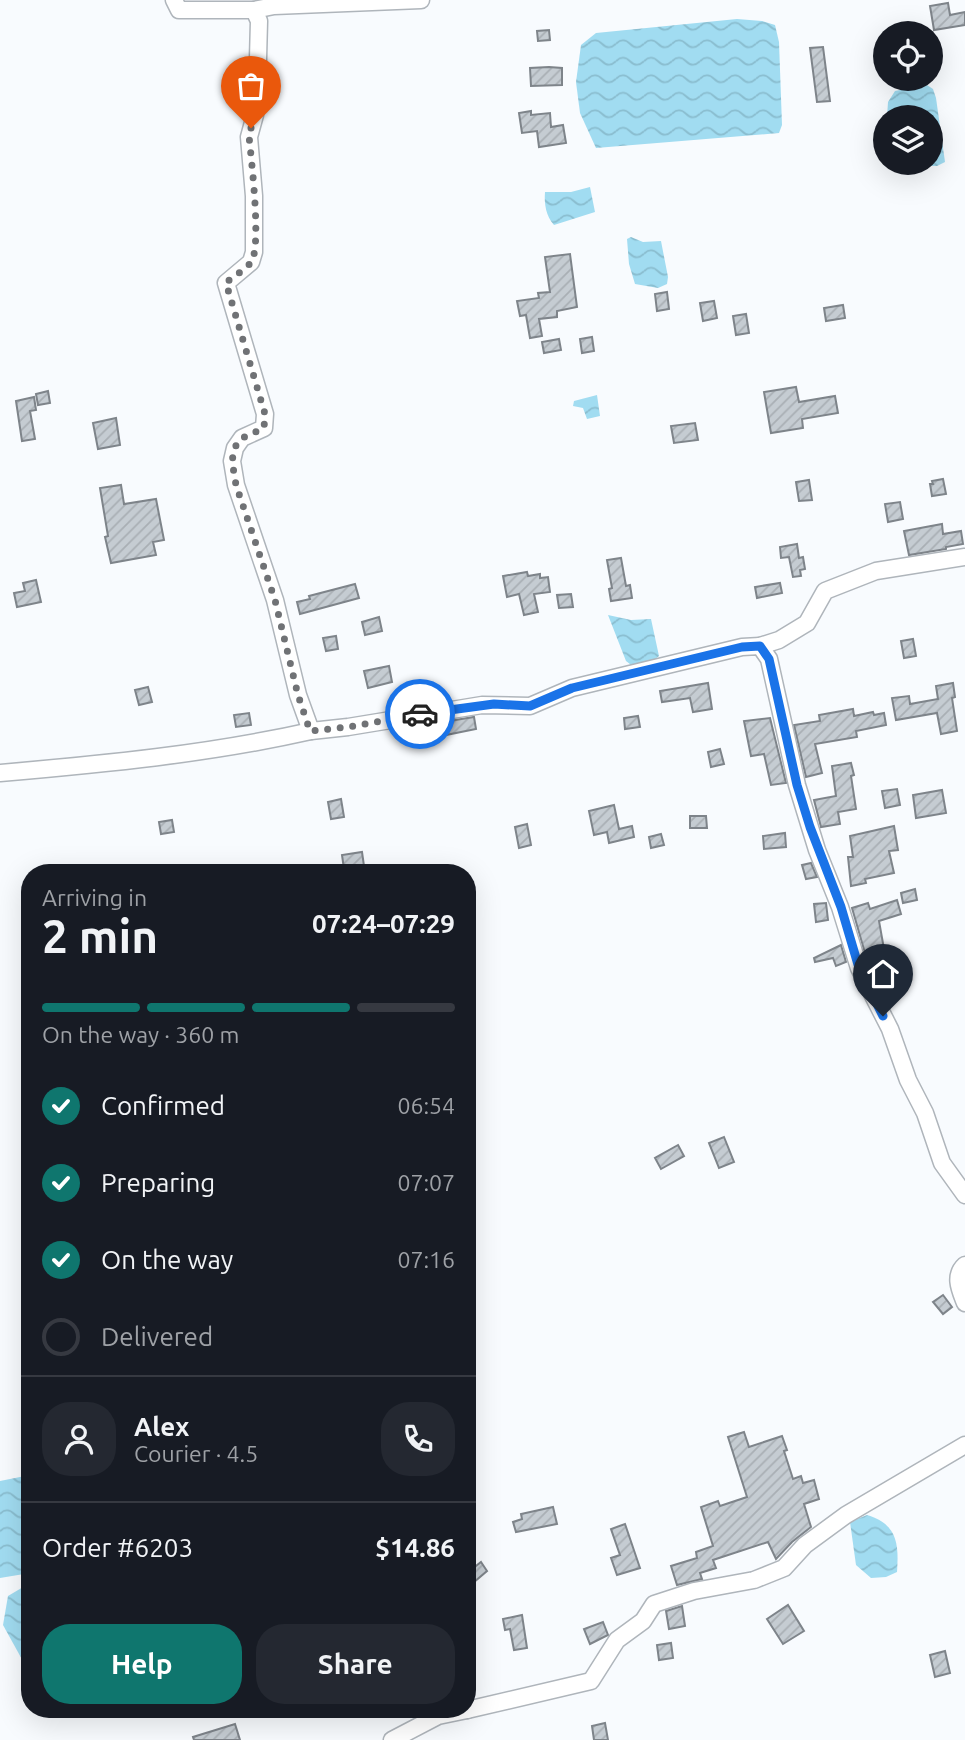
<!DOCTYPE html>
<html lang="en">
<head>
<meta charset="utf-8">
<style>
	:root { --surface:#171b24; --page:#242831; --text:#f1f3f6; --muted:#9ea1a6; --line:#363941; --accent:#0f766e }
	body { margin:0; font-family:Ubuntu,sans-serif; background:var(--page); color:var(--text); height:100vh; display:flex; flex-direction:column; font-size:26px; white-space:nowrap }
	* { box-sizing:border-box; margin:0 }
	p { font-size:23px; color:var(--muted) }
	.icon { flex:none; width:38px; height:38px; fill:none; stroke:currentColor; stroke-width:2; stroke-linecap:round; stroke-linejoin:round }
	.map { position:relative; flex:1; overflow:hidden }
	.details { position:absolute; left:21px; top:864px; width:455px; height:854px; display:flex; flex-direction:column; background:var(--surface); border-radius:28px; box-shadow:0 7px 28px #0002 }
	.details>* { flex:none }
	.tools { position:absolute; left:873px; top:21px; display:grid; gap:14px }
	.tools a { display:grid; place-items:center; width:70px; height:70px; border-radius:50%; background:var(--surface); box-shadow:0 7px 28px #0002; font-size:35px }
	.pin { position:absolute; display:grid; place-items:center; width:60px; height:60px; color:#fff; margin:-72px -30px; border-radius:50% 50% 50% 0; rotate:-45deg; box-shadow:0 0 7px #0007 }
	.pin .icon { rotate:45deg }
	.courier { position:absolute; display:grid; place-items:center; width:70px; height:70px; margin:-35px; border:5px solid #1a73e8; border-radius:50%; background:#fff; color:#222; box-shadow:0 2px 9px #0007 }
	.head em { font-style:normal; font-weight:700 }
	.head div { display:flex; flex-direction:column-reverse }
	.head { display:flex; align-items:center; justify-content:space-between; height:119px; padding:0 21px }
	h1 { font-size:46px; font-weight:700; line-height:52px }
	.bar { display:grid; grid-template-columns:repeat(4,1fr); gap:10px 7px; align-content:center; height:84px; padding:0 21px }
	.bar i { height:9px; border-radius:5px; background:var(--line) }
	.bar .selected { background:var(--accent) }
	.bar p { grid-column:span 4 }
	.line { display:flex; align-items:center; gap:18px; padding:0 21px; border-top:2px solid var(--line) }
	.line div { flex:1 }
	.round { display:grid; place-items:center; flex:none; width:74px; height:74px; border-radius:28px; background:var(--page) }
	ol { padding:0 21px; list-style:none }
	li { display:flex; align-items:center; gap:21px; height:77px }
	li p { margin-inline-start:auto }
	li .icon { padding:7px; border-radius:50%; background:var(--accent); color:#fff; stroke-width:4 }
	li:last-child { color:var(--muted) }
	li i { width:38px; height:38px; border:4px solid var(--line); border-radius:50% }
	.action { display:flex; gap:14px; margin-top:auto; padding:14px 21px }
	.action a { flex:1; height:80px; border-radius:28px; background:var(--accent); color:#fff; font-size:28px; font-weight:700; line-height:80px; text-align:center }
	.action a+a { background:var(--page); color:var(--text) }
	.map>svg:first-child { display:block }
	.water { fill:url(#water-waves) }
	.building { fill:url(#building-hatch); stroke:#7e848a; stroke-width:2 }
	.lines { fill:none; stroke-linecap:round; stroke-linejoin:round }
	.minor-casing { stroke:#afb5bb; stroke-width:19 }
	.minor { stroke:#fff; stroke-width:16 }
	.done { stroke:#707275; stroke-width:7; stroke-dasharray:0 12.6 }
	.route { stroke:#1a73e8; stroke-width:9 }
</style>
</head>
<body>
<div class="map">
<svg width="965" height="1740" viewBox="0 0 965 1740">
	<defs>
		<pattern id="water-waves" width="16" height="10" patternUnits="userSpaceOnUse" patternTransform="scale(1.75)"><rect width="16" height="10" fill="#a1dcf1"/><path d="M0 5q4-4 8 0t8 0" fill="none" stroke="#8abdcf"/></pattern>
		<pattern id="building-hatch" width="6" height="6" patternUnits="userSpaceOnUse" patternTransform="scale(1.75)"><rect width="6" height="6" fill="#c5ccd2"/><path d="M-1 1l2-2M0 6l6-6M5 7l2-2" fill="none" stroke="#a9afb4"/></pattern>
	</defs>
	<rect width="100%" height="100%" fill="#f8fbfe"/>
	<g class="water">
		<polygon points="737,19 762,21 775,25 779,42 782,125 779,133 596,148 580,113 576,82 581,45 596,33"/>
		<polygon points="927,85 933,89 936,98 945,162 937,166 899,166 897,163 931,163 931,117 887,117 888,102 895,91"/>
		<path d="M 590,187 L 595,212 L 554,225 C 546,216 544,204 545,192 L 571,192 Z"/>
		<polygon points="631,237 643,242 661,241 668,277 667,284 658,288 635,284 629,264 627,239"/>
		<polygon points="597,395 600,416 587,419 583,408 573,406 574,401"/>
		<polygon points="608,615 631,620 651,619 659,656 652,662 635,668 626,661"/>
		<polygon points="30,1475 30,1573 0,1578 0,1481"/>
		<path d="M 867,1515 C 897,1524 899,1543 897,1572 L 886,1577 L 871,1578 L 856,1565 L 850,1522 Z"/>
		<polygon points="30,1583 30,1663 24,1663 3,1625 8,1596"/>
	</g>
	<g class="building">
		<polygon points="948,3 950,15 965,12 965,25 934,30 930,6"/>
		<polygon points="549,30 550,40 538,41 537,31"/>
		<polygon points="823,47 830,101 817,102 810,48"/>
		<polygon points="549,67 562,68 562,85 531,86 530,68"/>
		<polygon points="531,111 531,115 550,113 551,127 563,125 566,143 539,147 537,131 522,133 519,113"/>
		<polygon points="570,254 577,307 557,311 557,317 539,319 542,336 530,338 526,315 520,316 517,301 539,298 538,293 550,292 545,257"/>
		<polygon points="667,292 669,309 657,311 655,294"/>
		<polygon points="714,301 717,318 703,321 700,303"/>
		<polygon points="843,305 845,318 826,321 824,308"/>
		<polygon points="746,314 749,333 736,335 733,316"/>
		<polygon points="592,337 594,351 582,353 580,339"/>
		<polygon points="559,339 561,350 544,353 542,342"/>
		<polygon points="796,387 799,402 835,396 838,413 802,419 803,428 771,433 764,392"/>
		<polygon points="48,391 50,403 38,405 36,394"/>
		<polygon points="34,397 36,410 30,411 35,439 22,441 16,401"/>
		<polygon points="116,418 120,445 98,449 93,423"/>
		<polygon points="695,423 698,440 674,443 671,426"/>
		<polygon points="943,479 946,494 932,496 930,484 933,484 932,481"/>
		<polygon points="809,480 812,500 799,501 796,482"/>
		<polygon points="121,485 124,504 156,499 164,540 153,542 156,555 111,563 105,537 108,536 100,488"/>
		<polygon points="900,502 903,519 888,522 885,504"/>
		<polygon points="942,524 943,534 961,531 963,544 946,547 946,549 909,555 904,531"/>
		<polygon points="797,544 799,558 803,557 805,569 800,570 801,576 793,577 789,557 781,558 780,547"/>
		<polygon points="621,558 626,586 630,585 632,598 611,601 609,589 612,588 607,560"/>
		<polygon points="527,572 528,576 540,574 540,578 548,577 550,592 534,594 538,612 524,615 519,594 507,597 503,576"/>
		<polygon points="36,580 41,602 17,607 14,593 25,591 23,583"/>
		<polygon points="780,583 782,593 757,598 755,587"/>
		<polygon points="355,584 359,598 300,614 297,602 310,599 309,596"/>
		<polygon points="571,594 573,607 559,608 557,595"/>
		<polygon points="379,617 382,631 365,635 362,622"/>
		<polygon points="336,636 338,649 326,651 323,638"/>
		<polygon points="913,639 916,656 904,658 901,641"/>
		<polygon points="389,666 392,682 368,688 364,671"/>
		<polygon points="708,683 712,709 693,712 690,698 662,702 660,691"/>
		<polygon points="953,683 955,697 952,698 957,731 941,734 937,713 896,720 892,698 909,696 910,704 938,699 936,686"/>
		<polygon points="148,687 152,702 139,705 135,690"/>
		<polygon points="853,709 854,716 873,712 874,715 884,713 886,725 856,731 857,737 815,744 822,773 806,777 794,725 820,721 819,715"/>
		<polygon points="249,713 251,725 236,727 234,715"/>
		<polygon points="638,716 640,727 625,729 624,718"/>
		<polygon points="474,717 476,729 446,735 443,722"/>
		<polygon points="770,718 786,783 771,785 764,754 751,756 744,721"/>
		<polygon points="720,749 724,764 711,767 708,752"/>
		<polygon points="851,763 854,775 851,776 856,809 838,812 840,824 821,827 814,800 836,796 832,766"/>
		<polygon points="897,789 900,805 885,808 882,791"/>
		<polygon points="942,790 946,813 916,818 913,795"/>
		<polygon points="341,799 344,817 331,819 328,802"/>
		<polygon points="614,805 619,829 632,826 634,837 609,843 607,832 594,835 589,811"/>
		<polygon points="690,816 706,816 707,828 690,828"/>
		<polygon points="172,820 174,832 161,834 159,822"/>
		<polygon points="527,824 531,845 519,848 515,827"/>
		<polygon points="894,826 898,850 889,851 894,873 865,879 866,883 851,886 848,857 853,857 850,836"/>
		<polygon points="785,833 786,847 764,849 763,836"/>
		<polygon points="661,834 664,845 651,848 649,837"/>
		<polygon points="362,852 364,866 344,869 342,855"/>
		<polygon points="811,863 817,877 806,879 802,865"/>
		<polygon points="915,889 917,900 903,903 901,893"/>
		<polygon points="897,900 901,914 879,921 884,949 865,953 852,908 868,903 870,909"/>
		<polygon points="826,903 828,920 816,922 814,904"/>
		<polygon points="841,945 846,962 836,966 833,958 815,962 814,958"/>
		<polygon points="724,1137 734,1162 719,1168 709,1143"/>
		<polygon points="678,1145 684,1156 661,1169 655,1158"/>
		<polygon points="943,1295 952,1307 943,1314 933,1302"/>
		<polygon points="744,1432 749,1447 782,1436 787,1450 784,1451 793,1479 801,1476 803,1483 814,1480 819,1499 804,1504 811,1527 792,1542 776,1559 768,1542 713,1560 716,1568 700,1573 702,1579 677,1585 671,1566 697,1558 696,1552 713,1546 701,1507 718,1501 720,1506 747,1497 728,1437"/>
		<polygon points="553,1507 557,1524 516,1532 513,1522 522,1519 521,1514"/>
		<polygon points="625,1524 640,1568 617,1575 611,1558 620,1555 611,1529"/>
		<polygon points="481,1562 487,1571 467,1588 467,1570 472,1569"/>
		<polygon points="788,1605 804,1631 783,1644 767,1619"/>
		<polygon points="682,1606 685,1626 669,1629 666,1611"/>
		<polygon points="522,1615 527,1648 514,1650 510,1629 505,1630 503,1619"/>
		<polygon points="603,1622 608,1635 590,1644 584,1629"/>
		<polygon points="671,1643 673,1658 659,1660 657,1645"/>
		<polygon points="945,1651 950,1673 935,1677 930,1655"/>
		<polygon points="605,1723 608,1740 594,1740 592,1726"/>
		<polygon points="235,1724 240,1740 194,1740 193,1737"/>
	</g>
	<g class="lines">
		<g class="minor-casing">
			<g id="minor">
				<polyline points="174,0 179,10 254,10 259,21 257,96 255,115 249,137 254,196 254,252 251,262 226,283 265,414 264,428 242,438 235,448 232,461 236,485 275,600 298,695 311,731 348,727 482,705 530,706 572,688 742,647 760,646 769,659 797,785 817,850 840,907 859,968 890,1029 908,1080 925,1113 942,1163 965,1195"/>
				<polyline points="254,10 274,6 421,0"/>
				<polyline points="760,646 779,640 807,623 825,591 876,571 965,557"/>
				<path d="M 0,773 C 104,764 209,754 311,731"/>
				<path d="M 965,1265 C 953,1276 960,1290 965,1303"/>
				<polyline points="467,1710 591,1681 617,1640 643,1621 654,1604 694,1591 754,1580 784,1568 805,1545 846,1515 965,1445"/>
				<polyline points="392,1740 438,1716 467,1710"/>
			</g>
		</g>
		<use href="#minor" class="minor"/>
	</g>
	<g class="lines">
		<path class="done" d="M 251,128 L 249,136 C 251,157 262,248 251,262 C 246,270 233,276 226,283 L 265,414 L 264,428 L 242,438 L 235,447 L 232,461 L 236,485 L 275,600 L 298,695 L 310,731 L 348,727 L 420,714"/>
		<polyline class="route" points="420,714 494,704 530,706 572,688 742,647 760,646 769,659 797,785 810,827 841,907 859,968 883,1016"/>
	</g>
</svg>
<div class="tools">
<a><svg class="icon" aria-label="locate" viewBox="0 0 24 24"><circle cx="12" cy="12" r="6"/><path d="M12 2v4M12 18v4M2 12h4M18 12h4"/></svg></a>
<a><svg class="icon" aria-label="layers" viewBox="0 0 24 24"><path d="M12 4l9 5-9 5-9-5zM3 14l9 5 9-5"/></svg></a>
</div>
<div class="pin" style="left:251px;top:128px;background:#ea580c"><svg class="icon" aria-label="bag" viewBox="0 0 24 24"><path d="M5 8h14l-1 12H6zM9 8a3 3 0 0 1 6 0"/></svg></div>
<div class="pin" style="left:883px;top:1016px;background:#1f2937"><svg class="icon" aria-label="home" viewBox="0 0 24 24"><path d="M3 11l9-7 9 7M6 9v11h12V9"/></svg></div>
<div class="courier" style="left:420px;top:714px"><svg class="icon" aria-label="car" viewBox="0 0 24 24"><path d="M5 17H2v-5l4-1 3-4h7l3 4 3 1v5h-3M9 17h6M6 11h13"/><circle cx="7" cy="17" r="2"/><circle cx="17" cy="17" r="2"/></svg></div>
<section class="details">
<div class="head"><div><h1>2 min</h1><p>Arriving in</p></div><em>07:24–07:29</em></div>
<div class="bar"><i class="selected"></i><i class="selected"></i><i class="selected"></i><i></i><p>On the way · 360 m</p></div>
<ol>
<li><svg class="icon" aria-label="check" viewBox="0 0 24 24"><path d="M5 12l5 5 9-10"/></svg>Confirmed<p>06:54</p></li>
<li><svg class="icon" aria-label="check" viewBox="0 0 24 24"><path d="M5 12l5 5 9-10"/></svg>Preparing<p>07:07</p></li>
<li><svg class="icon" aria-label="check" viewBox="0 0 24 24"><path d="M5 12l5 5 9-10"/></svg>On the way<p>07:16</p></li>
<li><i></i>Delivered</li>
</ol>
<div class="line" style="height:126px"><a class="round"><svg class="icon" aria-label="person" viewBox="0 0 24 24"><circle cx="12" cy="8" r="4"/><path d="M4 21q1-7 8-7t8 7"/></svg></a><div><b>Alex</b><p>Courier · 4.5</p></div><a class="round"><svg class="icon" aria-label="phone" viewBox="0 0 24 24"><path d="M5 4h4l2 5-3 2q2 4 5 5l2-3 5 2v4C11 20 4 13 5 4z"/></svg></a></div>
<div class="line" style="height:91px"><div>Order #6203</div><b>$14.86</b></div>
<div class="action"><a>Help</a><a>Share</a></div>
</section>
</div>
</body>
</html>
